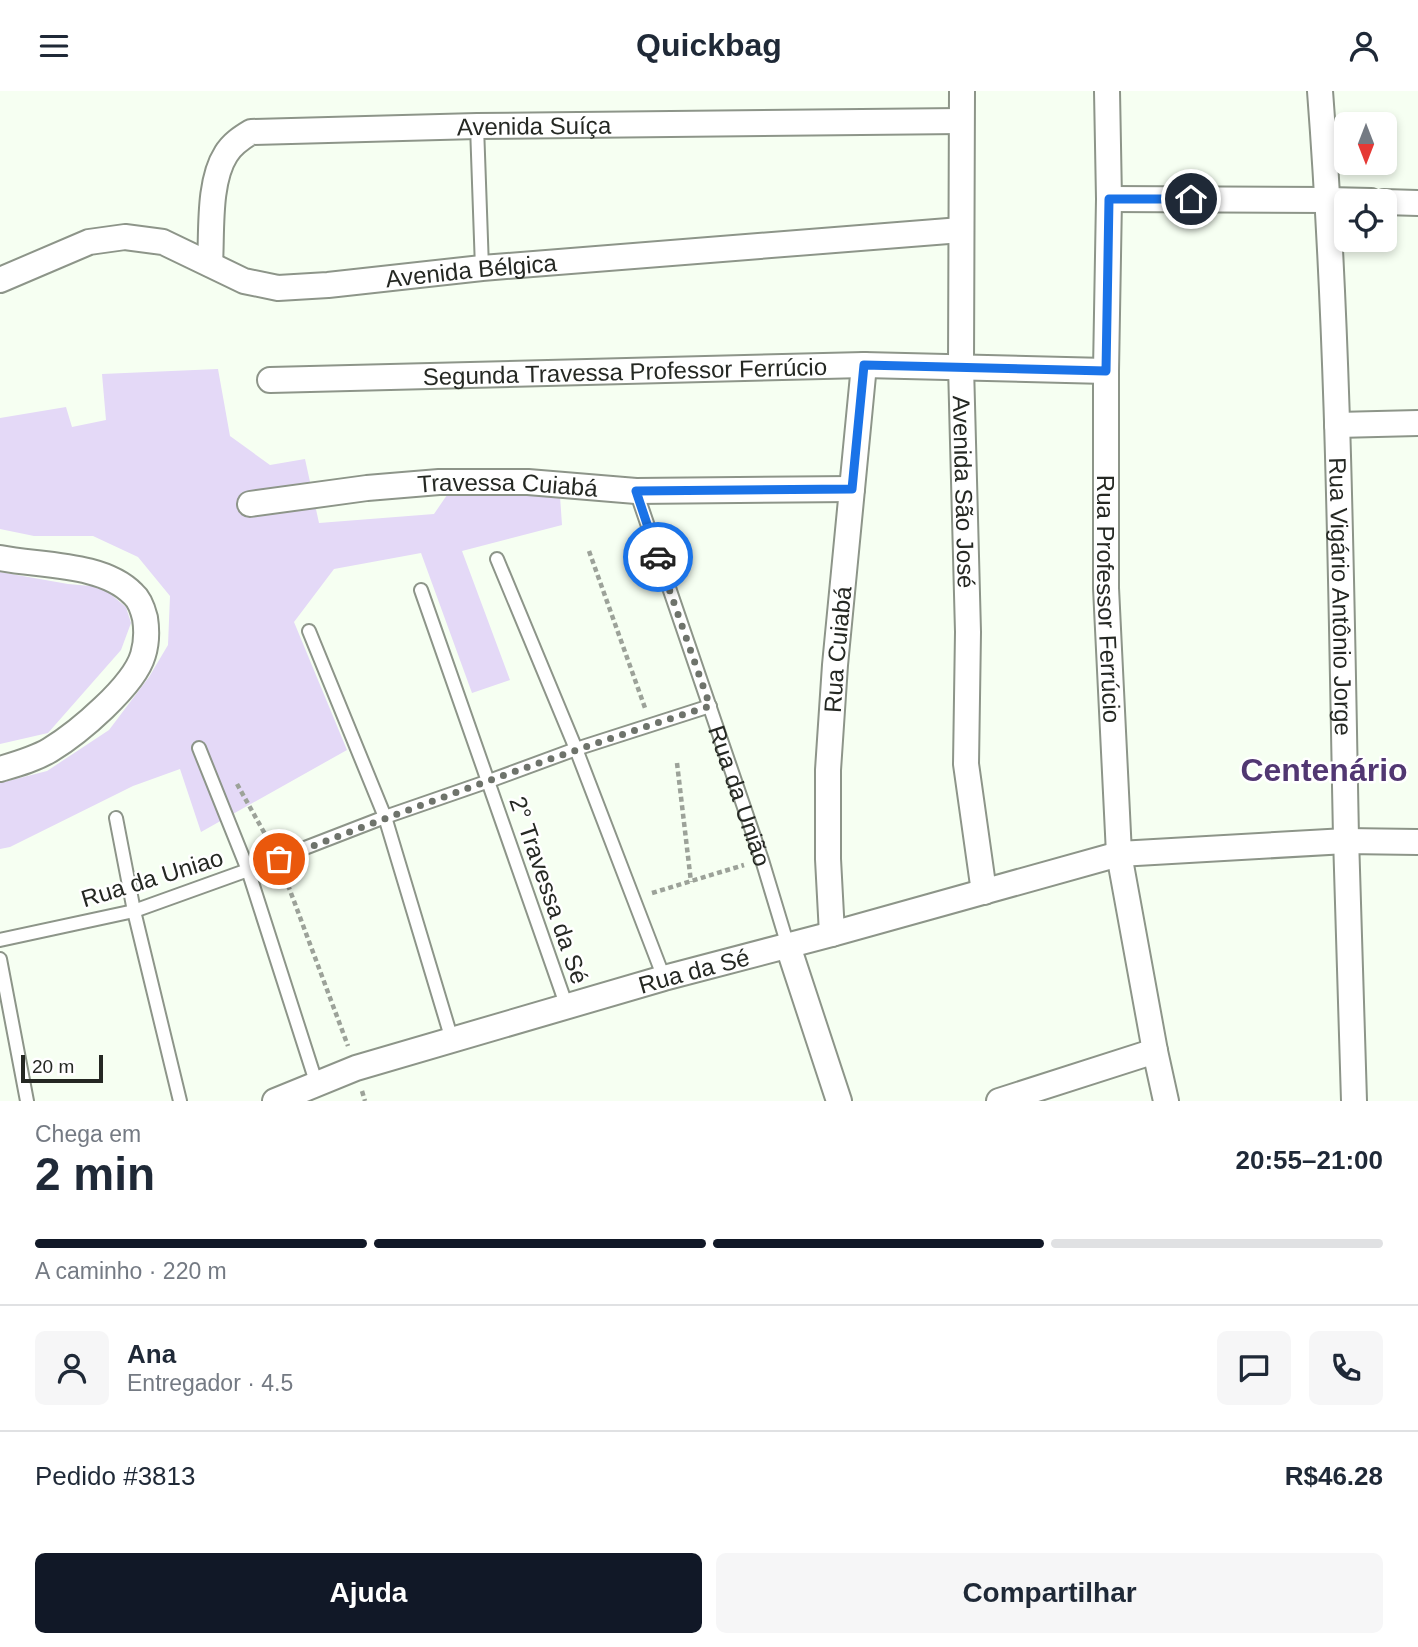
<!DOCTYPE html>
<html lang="pt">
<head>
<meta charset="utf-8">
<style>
	:root { --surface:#fff; --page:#f6f6f7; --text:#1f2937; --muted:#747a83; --line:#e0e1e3; --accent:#111827 }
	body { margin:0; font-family:Arial,sans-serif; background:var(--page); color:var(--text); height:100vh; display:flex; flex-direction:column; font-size:26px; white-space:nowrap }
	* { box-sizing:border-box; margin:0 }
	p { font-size:23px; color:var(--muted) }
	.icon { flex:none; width:38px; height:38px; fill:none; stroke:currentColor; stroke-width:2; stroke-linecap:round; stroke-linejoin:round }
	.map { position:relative; height:1010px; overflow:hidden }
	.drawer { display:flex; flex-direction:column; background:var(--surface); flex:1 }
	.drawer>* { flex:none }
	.needle { width:46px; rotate:180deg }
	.fabs { position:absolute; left:1334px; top:21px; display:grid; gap:14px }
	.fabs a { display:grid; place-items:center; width:63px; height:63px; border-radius:10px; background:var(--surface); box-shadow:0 4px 10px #0003; font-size:35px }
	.scale { position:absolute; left:21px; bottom:18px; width:82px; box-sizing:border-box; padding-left:7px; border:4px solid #252823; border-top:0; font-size:19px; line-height:24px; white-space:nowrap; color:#252823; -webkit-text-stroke:5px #fff; paint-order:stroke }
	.pin { position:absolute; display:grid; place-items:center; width:60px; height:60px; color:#fff; margin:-30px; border:4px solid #fff; border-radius:50%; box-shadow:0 2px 7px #0007 }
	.courier { position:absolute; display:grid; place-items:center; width:70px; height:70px; margin:-35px; border:5px solid #1a73e8; border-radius:50%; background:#fff; color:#222; box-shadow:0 2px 9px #0007 }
	.summary em { font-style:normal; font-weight:800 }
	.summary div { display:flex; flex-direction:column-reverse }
	.summary { display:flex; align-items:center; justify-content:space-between; height:119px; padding:0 35px }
	h1 { font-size:46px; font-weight:800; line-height:52px }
	.bar { display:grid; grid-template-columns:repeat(4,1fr); gap:10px 7px; align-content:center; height:84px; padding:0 35px }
	.bar i { height:9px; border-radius:5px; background:var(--line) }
	.bar .selected { background:var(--accent) }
	.bar p { grid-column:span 4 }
	.line { display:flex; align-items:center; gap:18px; padding:0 35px; border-top:2px solid var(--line) }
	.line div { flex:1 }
	.round { display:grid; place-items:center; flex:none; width:74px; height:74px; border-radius:10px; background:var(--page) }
	.primary-button { display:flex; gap:14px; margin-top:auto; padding:14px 35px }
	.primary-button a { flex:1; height:80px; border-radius:10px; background:var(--accent); color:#fff; font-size:28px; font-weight:800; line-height:80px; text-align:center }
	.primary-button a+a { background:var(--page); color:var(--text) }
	header { display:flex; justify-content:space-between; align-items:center; height:91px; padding:0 35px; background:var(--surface); font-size:32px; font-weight:800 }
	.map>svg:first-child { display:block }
	.green { fill:#e4d9f7 }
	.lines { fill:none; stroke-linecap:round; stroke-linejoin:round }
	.lane-casing { stroke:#8d9589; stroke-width:16 }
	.street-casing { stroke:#8d9589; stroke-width:28 }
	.path { stroke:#9ca299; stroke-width:4.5; stroke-dasharray:5 3.5; stroke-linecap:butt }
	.lane { stroke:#fff; stroke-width:12 }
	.street { stroke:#fff; stroke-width:24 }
	.done { stroke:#6e736b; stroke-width:7; stroke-dasharray:0 12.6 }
	.route { stroke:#1a73e8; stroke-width:9 }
	.labels { text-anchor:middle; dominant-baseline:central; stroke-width:5; stroke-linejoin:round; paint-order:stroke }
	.street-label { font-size:24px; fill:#252823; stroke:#fff }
	.district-label { font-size:32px; font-weight:bold; fill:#513772; stroke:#fff }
</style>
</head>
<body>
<header><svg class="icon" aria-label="menu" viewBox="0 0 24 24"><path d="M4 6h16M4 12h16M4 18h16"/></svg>Quickbag<svg class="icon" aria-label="person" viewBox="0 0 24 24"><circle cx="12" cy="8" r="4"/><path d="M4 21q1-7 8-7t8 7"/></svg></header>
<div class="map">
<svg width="1418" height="1010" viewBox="0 0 1418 1010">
	<rect width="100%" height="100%" fill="#f6fff2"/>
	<g class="green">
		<polygon points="218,278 230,345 270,374 305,368 319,432 434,423 447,404 525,404 560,405 562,434 462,460 510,589 472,602 421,462 334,478 294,531 347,659 201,741 180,678 133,695 10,756 0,758 0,692 47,680 109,639 149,586 168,554 170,505 138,466 93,445 34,445 0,438 0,327 66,316 72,336 106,329 102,283"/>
		<polygon points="0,481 68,493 102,496 126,516 131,532 121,559 48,642 0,653"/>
	</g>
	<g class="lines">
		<g class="lane-casing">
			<g id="lane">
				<polyline points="477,35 482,177"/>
				<path id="s1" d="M 636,400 L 762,769 L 788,855"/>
				<polyline points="497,468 576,658 664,887"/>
				<polyline points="421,499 567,916"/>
				<polyline points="309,540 385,726 452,949"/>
				<polyline points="199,657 248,779 317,994"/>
				<polyline points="116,727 134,820 180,1010"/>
				<polyline points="0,849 134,820 248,779 385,726 489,690 576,658 710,615"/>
				<polyline points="0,868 27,1010"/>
			</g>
		</g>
		<g class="street-casing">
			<g id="street">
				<path id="s2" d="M 962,0 L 961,275 L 968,541 L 966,673 L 984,801"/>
				<path id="s3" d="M 1107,0 L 1109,108 L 1106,280 L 1106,497 L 1119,763 L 1155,960 L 1166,1010"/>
				<path id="s4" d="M 1320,0 C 1339,248 1341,497 1346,746 C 1348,834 1352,922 1354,1010"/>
				<polyline points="1109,108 1329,109 1371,110"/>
				<polyline points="1384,111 1418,112"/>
				<path id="s5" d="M 210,173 C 212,141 208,91 226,63 C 232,53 241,47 251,41 L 477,35 L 961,30"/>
				<path id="s6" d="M 0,189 L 89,151 L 125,146 L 163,151 L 244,190 L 278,197 L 328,194 L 482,177 L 961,139"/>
				<path id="s7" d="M 270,289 L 864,274 L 1106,280"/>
				<polyline points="1337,334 1418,332"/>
				<path id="s8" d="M 250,413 L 367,397 L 439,391 L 528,391 L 636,400 L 852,398"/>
				<path d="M 0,467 C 40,475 103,472 133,503 C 139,508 143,519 145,527 C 147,540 147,551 143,564 C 134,595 78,642 50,659 C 35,668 17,673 0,678"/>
				<path id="s9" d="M 832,843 L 828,768 L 828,679 L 835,574 L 864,274"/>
				<polyline points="788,855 839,1010"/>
				<path id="s10" d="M 275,1010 L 356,977 L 664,887 L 832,843 L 1119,763 L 1346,750 L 1418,751"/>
				<polyline points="999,1010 1155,960"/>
			</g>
		</g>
		<g class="path">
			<polyline points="589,460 645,617"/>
			<polyline points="677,672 691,791"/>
			<polyline points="237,693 270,752"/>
			<polyline points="285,786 348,955"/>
			<polyline points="652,802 744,774"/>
			<polyline points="362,1000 365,1010"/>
		</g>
		<use href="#lane" class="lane"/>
		<use href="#street" class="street"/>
	</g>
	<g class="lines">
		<path class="done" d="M 279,768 C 421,713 565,661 710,615 L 658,466"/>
		<polyline class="route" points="658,466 636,400 852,398 864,274 1106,280 1109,108 1191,108"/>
	</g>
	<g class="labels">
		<g class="street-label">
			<text stroke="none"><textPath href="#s5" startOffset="429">Avenida Suíça</textPath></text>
			<text stroke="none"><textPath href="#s6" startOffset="490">Avenida Bélgica</textPath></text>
			<text stroke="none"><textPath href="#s7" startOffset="355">Segunda Travessa Professor Ferrúcio</textPath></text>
			<text stroke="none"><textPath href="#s8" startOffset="259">Travessa Cuiabá</textPath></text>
			<text stroke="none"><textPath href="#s2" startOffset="401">Avenida São José</textPath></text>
			<text stroke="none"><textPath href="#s4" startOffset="506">Rua Vigário Antônio Jorge</textPath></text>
			<text stroke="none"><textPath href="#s3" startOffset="508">Rua Professor Ferrúcio</textPath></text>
			<text stroke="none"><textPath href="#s9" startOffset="285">Rua Cuiabá</textPath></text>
			<text stroke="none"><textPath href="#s1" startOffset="322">Rua da União</textPath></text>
			<text transform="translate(152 787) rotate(-17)">Rua da Uniao</text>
			<text transform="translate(549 799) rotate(71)">2° Travessa da Sé</text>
			<text stroke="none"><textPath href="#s10" startOffset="439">Rua da Sé</textPath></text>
		</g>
		<g class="district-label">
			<text x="1324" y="679">Centenário</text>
		</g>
	</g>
</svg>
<div class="fabs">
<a><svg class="needle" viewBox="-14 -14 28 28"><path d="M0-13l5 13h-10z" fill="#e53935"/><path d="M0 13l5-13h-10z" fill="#747a83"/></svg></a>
<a><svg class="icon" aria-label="locate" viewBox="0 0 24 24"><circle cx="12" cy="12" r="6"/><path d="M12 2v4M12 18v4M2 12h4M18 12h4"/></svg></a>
</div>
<div class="scale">20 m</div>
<div class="pin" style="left:279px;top:768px;background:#ea580c"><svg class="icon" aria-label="bag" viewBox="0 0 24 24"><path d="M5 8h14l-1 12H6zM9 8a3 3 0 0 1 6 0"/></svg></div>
<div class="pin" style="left:1191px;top:108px;background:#1f2937"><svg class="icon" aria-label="home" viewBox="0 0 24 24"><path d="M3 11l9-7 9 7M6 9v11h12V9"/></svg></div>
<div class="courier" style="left:658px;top:466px"><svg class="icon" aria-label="car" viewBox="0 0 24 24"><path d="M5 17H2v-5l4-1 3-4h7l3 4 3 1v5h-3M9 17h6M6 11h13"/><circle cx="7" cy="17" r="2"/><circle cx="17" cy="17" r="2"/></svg></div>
</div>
<section class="drawer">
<div class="summary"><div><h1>2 min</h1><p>Chega em</p></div><em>20:55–21:00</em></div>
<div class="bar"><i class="selected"></i><i class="selected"></i><i class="selected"></i><i></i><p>A caminho · 220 m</p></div>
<div class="line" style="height:126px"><a class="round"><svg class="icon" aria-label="person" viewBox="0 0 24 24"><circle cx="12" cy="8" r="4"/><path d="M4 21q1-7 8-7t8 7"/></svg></a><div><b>Ana</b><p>Entregador · 4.5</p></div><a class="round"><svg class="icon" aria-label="chat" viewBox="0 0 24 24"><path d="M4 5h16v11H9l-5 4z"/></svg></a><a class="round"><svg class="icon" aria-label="phone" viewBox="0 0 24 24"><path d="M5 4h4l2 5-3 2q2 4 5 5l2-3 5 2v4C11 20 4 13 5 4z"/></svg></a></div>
<div class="line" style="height:91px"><div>Pedido #3813</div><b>R$46.28</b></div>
<div class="primary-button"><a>Ajuda</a><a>Compartilhar</a></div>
</section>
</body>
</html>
